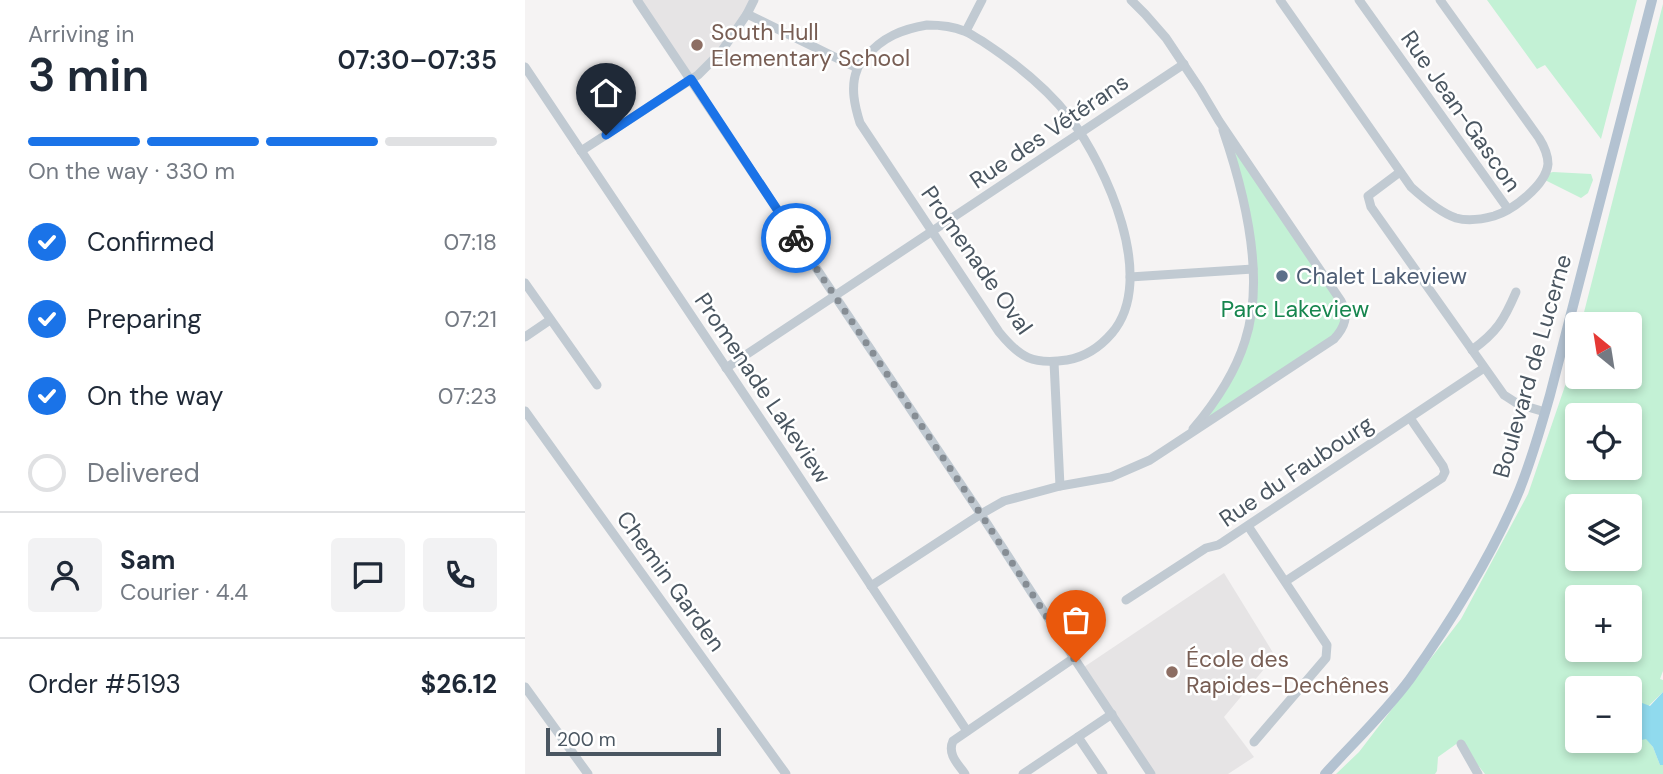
<!DOCTYPE html>
<html lang="en">
<head>
<meta charset="utf-8">
<style>
	:root { --surface:#fff; --page:#f2f2f3; --text:#1f2937; --muted:#747a83; --line:#e0e1e3; --accent:#1a73e8 }
	body { margin:0; font-family:"DM Sans",sans-serif; background:var(--page); color:var(--text); height:100vh; display:flex; flex-direction:column; font-size:26px; white-space:nowrap }
	* { box-sizing:border-box; margin:0 }
	p { font-size:23px; color:var(--muted) }
	.icon { flex:none; width:38px; height:38px; fill:none; stroke:currentColor; stroke-width:2; stroke-linecap:round; stroke-linejoin:round }
	.map { position:relative; flex:1; overflow:hidden }
	.drawer { display:flex; flex-direction:column; background:var(--surface); width:525px }
	.drawer>* { flex:none }
	.needle { width:46px; rotate:330deg }
	.controls { position:absolute; left:1040px; top:312px; display:grid; gap:14px }
	.controls a { display:grid; place-items:center; width:77px; height:77px; border-radius:7px; background:var(--surface); box-shadow:0 4px 10px #0003; font-size:35px }
	.scale { position:absolute; left:21px; bottom:18px; width:175px; box-sizing:border-box; padding-left:7px; border:4px solid #4a5661; border-top:0; font-size:19px; line-height:24px; white-space:nowrap; color:#4a5661; -webkit-text-stroke:5px #fff; paint-order:stroke }
	.pin { position:absolute; display:grid; place-items:center; width:60px; height:60px; color:#fff; margin:-72px -30px; border-radius:50% 50% 50% 0; rotate:-45deg; box-shadow:0 0 7px #0007 }
	.pin .icon { rotate:45deg }
	.courier { position:absolute; display:grid; place-items:center; width:70px; height:70px; margin:-35px; border:5px solid #1a73e8; border-radius:50%; background:#fff; color:#222; box-shadow:0 2px 9px #0007 }
	.head em { font-style:normal; font-weight:600 }
	.head div { display:flex; flex-direction:column-reverse }
	.head { display:flex; align-items:center; justify-content:space-between; height:119px; padding:0 28px }
	h1 { font-size:46px; font-weight:600; line-height:52px }
	.bar { display:grid; grid-template-columns:repeat(4,1fr); gap:10px 7px; align-content:center; height:84px; padding:0 28px }
	.bar i { height:9px; border-radius:5px; background:var(--line) }
	.bar .current { background:var(--accent) }
	.bar p { grid-column:span 4 }
	.line { display:flex; align-items:center; gap:18px; padding:0 28px; border-top:2px solid var(--line) }
	.line div { flex:1 }
	.round { display:grid; place-items:center; flex:none; width:74px; height:74px; border-radius:7px; background:var(--page) }
	ol { padding:0 28px; list-style:none }
	li { display:flex; align-items:center; gap:21px; height:77px }
	li p { margin-inline-start:auto }
	li .icon { padding:7px; border-radius:50%; background:var(--accent); color:#fff; stroke-width:4 }
	li:last-child { color:var(--muted) }
	li i { width:38px; height:38px; border:4px solid var(--line); border-radius:50% }
	main { display:flex; flex:1; min-height:0 }
	.map>svg:first-child { display:block }
	.education { fill:#e6e4e5 }
	.green { fill:#c3f1d5; fill-rule:evenodd }
	.water { fill:#90daee }
	.lines { fill:none; stroke-linecap:round; stroke-linejoin:round }
	.minor { stroke:#c1cad2; stroke-width:9 }
	.major { stroke:#b3c2d1; stroke-width:10 }
	.done { stroke:#868d94; stroke-width:7; stroke-dasharray:0 12.6 }
	.route { stroke:#1a73e8; stroke-width:9 }
	.education-dot { fill:#8d6e63; stroke:#fff; stroke-width:2.5 }
	.service-dot { fill:#5c6f8a; stroke:#fff; stroke-width:2.5 }
	.labels { text-anchor:middle; dominant-baseline:central; stroke-width:5; stroke-linejoin:round; paint-order:stroke }
	.education-label { font-size:23px; fill:#785e54; stroke:#fff; text-anchor:start }
	.street-label { font-size:23px; fill:#4a5661; stroke:#fff }
	.service-label { font-size:23px; fill:#4e5e75; stroke:#fff; text-anchor:start }
	.park-label { font-size:23px; fill:#17864f; stroke:#fff }
</style>
</head>
<body>
<main>
<section class="drawer">
<div class="head"><div><h1>3 min</h1><p>Arriving in</p></div><em>07:30–07:35</em></div>
<div class="bar"><i class="current"></i><i class="current"></i><i class="current"></i><i></i><p>On the way · 330 m</p></div>
<ol>
<li><svg class="icon" aria-label="check" viewBox="0 0 24 24"><path d="M5 12l5 5 9-10"/></svg>Confirmed<p>07:18</p></li>
<li><svg class="icon" aria-label="check" viewBox="0 0 24 24"><path d="M5 12l5 5 9-10"/></svg>Preparing<p>07:21</p></li>
<li><svg class="icon" aria-label="check" viewBox="0 0 24 24"><path d="M5 12l5 5 9-10"/></svg>On the way<p>07:23</p></li>
<li><i></i>Delivered</li>
</ol>
<div class="line" style="height:126px"><a class="round"><svg class="icon" aria-label="person" viewBox="0 0 24 24"><circle cx="12" cy="8" r="4"/><path d="M4 21q1-7 8-7t8 7"/></svg></a><div><b>Sam</b><p>Courier · 4.4</p></div><a class="round"><svg class="icon" aria-label="chat" viewBox="0 0 24 24"><path d="M4 5h16v11H9l-5 4z"/></svg></a><a class="round"><svg class="icon" aria-label="phone" viewBox="0 0 24 24"><path d="M5 4h4l2 5-3 2q2 4 5 5l2-3 5 2v4C11 20 4 13 5 4z"/></svg></a></div>
<div class="line" style="height:91px"><div>Order #5193</div><b>$26.12</b></div>
</section>
<div class="map">
<svg width="1138" height="774" viewBox="0 0 1138 774">
	<rect width="100%" height="100%" fill="#f5f3f3"/>
	<g class="education">
		<polygon points="112,0 229,0 205,39 166,79"/>
		<polygon points="699,573 750,656 699,717 729,757 703,774 626,774 556,669"/>
	</g>
	<g class="green">
		<polygon points="962,0 1112,0 1076,139 1020,65 1012,69"/>
		<path d="M 1138,4 L 1138,671 L 1135,679 L 1138,680 L 1138,692 L 1111,718 L 1104,731 L 1104,688 L 1052,688 L 1052,740 L 1104,740 L 1104,734 L 1112,741 L 1121,738 L 1128,747 L 1135,765 L 1138,765 L 1138,774 L 960,774 L 934,742 L 913,757 L 912,771 L 910,774 L 811,774 L 834,752 L 936,619 L 1003,494 L 1041,383 L 1052,342 L 1052,376 L 1104,376 L 1104,324 L 1056,324 ZM 1052,415 L 1104,415 L 1104,467 L 1052,467 ZM 1052,506 L 1104,506 L 1104,558 L 1052,558 ZM 1052,597 L 1104,597 L 1104,649 L 1052,649 Z"/>
		<polygon points="694,121 820,308 815,332 660,438 689,401 724,329 725,240"/>
		<polygon points="1028,172 1066,174 1068,180 1063,193 1056,198 1018,179 1020,174"/>
	</g>
	<polygon class="water" points="1138,692 1138,765 1135,765 1128,747 1121,739 1112,741 1104,734 1104,731 1110,718 1108,708 1112,701 1125,706"/>
	<g class="lines">
		<g class="minor">
			<polyline points="112,0 459,519 549,658 626,774"/>
			<path d="M 755,0 L 886,187 C 897,197 916,213 931,218 C 942,221 958,219 969,216 C 988,210 1021,185 1023,164 C 1023,155 1019,146 1014,138 L 915,0"/>
			<polyline points="834,0 983,209"/>
			<polyline points="222,14 332,68"/>
			<path d="M 402,25 C 415,25 427,26 439,31 C 445,33 451,38 457,41 C 489,62 521,87 545,118 C 581,166 633,279 587,333 C 575,347 560,357 542,360 C 508,365 495,358 474,332 L 335,123 C 330,107 325,87 332,70 C 333,65 338,61 341,57 C 357,37 378,29 402,25 Z"/>
			<polyline points="441,31 457,0"/>
			<polyline points="0,67 261,457 442,731"/>
			<polyline points="56,151 173,75 196,52 222,14 229,0"/>
			<polyline points="875,172 843,196 846,207 979,395 993,404 1020,412"/>
			<polyline points="605,277 728,269"/>
			<polyline points="0,283 72,385"/>
			<polyline points="0,337 25,320"/>
			<path d="M 947,350 C 972,332 979,320 991,292"/>
			<polyline points="529,362 535,486"/>
			<polyline points="201,368 659,64"/>
			<polyline points="0,411 261,774"/>
			<path d="M 668,429 C 690,403 710,373 720,341 C 741,277 719,191 698,130"/>
			<polyline points="723,526 802,645 801,658 729,742"/>
			<polyline points="761,581 917,478 920,472 918,466 885,418"/>
			<path d="M 346,586 L 456,514 L 479,501 L 535,486 L 586,477 L 625,460 L 809,339 C 820,327 824,316 816,301 L 694,121 L 675,89 L 641,38 L 620,14 L 606,0"/>
			<polyline points="601,600 681,548 693,545 698,542 959,368"/>
			<polyline points="0,687 63,774"/>
			<polyline points="553,737 578,774"/>
			<polyline points="936,744 953,774"/>
			<path d="M 440,774 C 433,764 422,754 428,741 L 549,658"/>
			<polyline points="498,774 587,714"/>
		</g>
		<path class="major" d="M 800,774 C 828,743 860,713 885,679 C 927,620 966,558 994,491 C 1007,459 1016,427 1025,395 L 1127,0"/>
	</g>
	<g class="lines">
		<polyline class="done" points="271,238 459,519 551,662"/>
		<polyline class="route" points="81,135 166,79 271,238"/>
	</g>
	<g class="education-dot">
		<circle cx="172" cy="45" r="7"/>
		<circle cx="647" cy="672" r="7"/>
	</g>
	<circle class="service-dot" cx="757" cy="276" r="7"/>
	<g class="labels">
		<g class="education-label">
			<text x="186" y="32">South Hull<tspan x="186" dy="26">Elementary School</tspan></text>
			<text x="661" y="659">École des<tspan x="661" dy="26">Rapides-Dechênes</tspan></text>
		</g>
		<g class="street-label">
			<text transform="translate(936 111) rotate(55)">Rue Jean-Gascon</text>
			<text transform="translate(524 131) rotate(-34)">Rue des Vétérans</text>
			<text transform="translate(452 260) rotate(55)">Promenade Oval</text>
			<text transform="translate(1007 366) rotate(-74)">Boulevard de Lucerne</text>
			<text transform="translate(238 388) rotate(56)">Promenade Lakeview</text>
			<text transform="translate(771 471) rotate(-34)">Rue du Faubourg</text>
			<text transform="translate(146 581) rotate(54)">Chemin Garden</text>
		</g>
		<g class="service-label">
			<text x="771" y="276">Chalet Lakeview</text>
		</g>
		<g class="park-label">
			<text x="770" y="309">Parc Lakeview</text>
		</g>
	</g>
</svg>
<div class="controls">
<a><svg class="needle" viewBox="-14 -14 28 28"><path d="M0-13l5 13h-10z" fill="#e53935"/><path d="M0 13l5-13h-10z" fill="#747a83"/></svg></a>
<a><svg class="icon" aria-label="locate" viewBox="0 0 24 24"><circle cx="12" cy="12" r="6"/><path d="M12 2v4M12 18v4M2 12h4M18 12h4"/></svg></a>
<a><svg class="icon" aria-label="layers" viewBox="0 0 24 24"><path d="M12 4l9 5-9 5-9-5zM3 14l9 5 9-5"/></svg></a>
<a>+</a>
<a>−</a>
</div>
<div class="scale">200 m</div>
<div class="pin" style="left:551px;top:662px;background:#ea580c"><svg class="icon" aria-label="bag" viewBox="0 0 24 24"><path d="M5 8h14l-1 12H6zM9 8a3 3 0 0 1 6 0"/></svg></div>
<div class="pin" style="left:81px;top:135px;background:#1f2937"><svg class="icon" aria-label="home" viewBox="0 0 24 24"><path d="M3 11l9-7 9 7M6 9v11h12V9"/></svg></div>
<div class="courier" style="left:271px;top:238px"><svg class="icon" aria-label="bike" viewBox="0 0 24 24"><circle cx="6" cy="16" r="4"/><circle cx="18" cy="16" r="4"/><path d="M6 16l4-8h5l3 8M10 8l3 8H6M13 5h3"/></svg></div>
</div>
</main>
</body>
</html>
